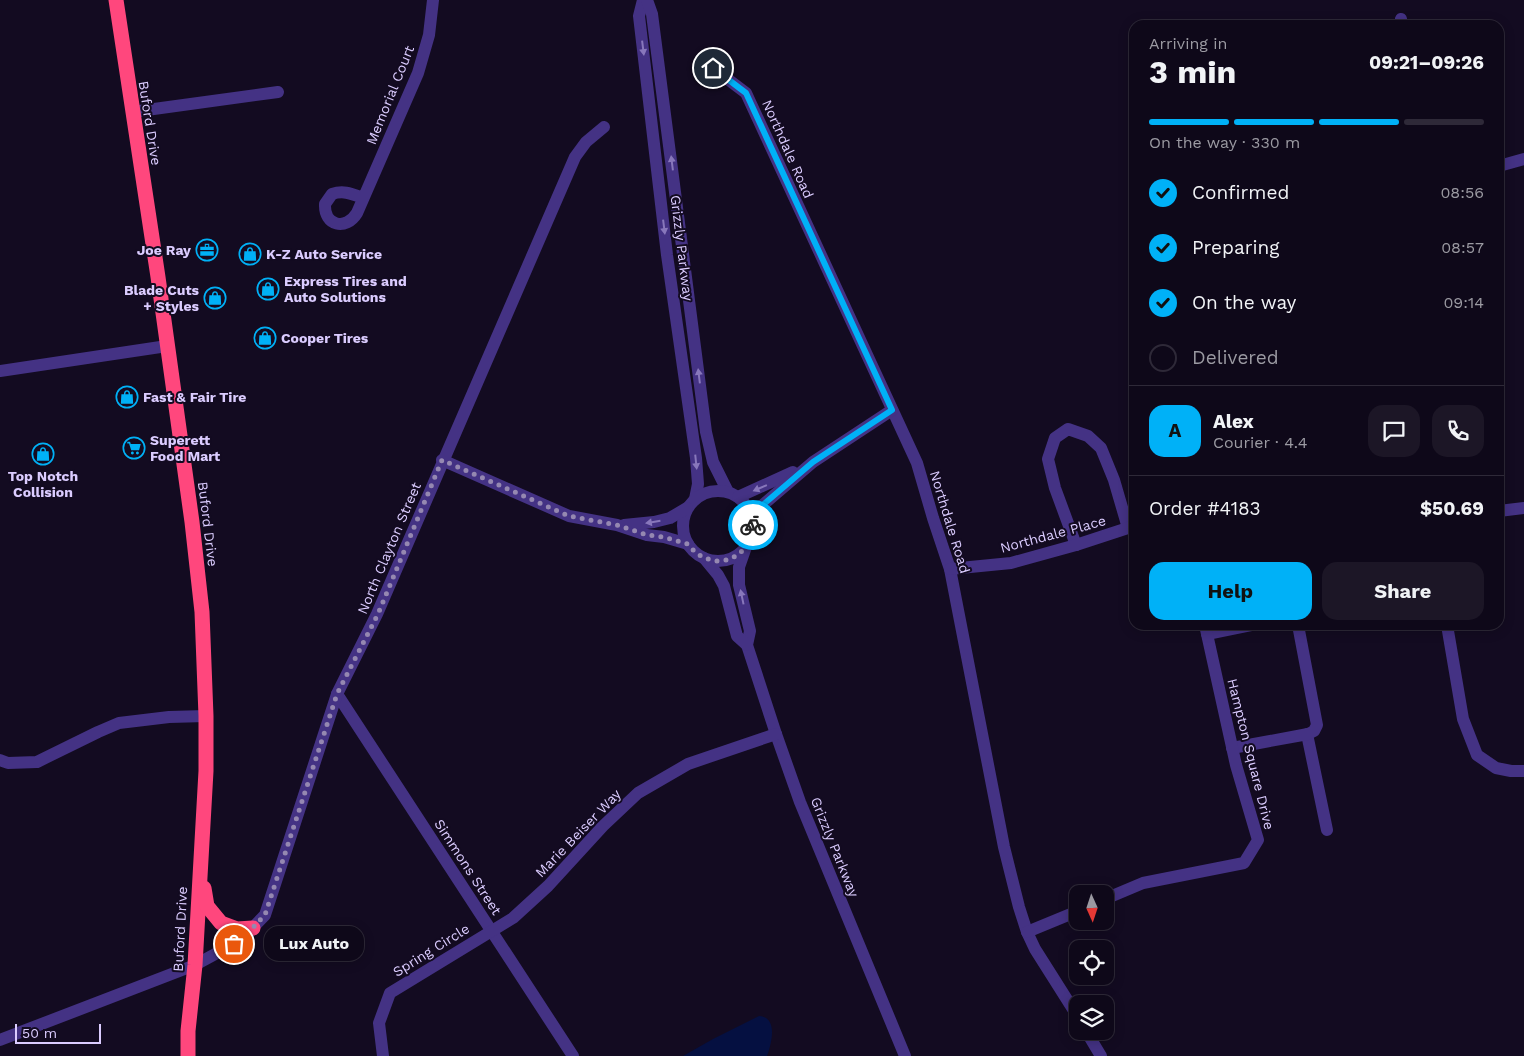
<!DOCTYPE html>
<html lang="en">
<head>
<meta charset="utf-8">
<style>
	:root { --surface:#0e0819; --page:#1c1626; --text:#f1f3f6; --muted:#9b9aa2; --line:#2e2938; --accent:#00b1f7 }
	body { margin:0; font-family:"Work Sans",sans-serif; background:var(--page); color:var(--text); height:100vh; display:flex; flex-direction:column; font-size:19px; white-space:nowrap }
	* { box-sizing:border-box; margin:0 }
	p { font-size:16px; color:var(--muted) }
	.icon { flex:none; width:28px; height:28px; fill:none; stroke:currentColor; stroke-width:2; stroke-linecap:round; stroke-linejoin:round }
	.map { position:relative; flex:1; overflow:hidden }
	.panel { position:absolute; left:1129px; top:20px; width:375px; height:610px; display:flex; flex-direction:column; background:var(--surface); border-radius:15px; box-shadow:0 2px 12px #0003,0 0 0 1px var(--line) }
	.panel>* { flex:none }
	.needle { width:32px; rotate:177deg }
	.buttons { position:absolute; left:1069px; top:885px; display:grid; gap:10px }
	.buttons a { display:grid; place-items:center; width:45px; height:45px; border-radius:10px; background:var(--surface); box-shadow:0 2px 12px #0003,0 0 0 1px var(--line); font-size:25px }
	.scale { position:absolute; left:15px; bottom:12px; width:86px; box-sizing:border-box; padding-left:5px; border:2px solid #dbccff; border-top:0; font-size:14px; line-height:18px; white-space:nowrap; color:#dbccff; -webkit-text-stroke:4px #130b21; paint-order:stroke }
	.pin { position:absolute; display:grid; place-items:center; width:42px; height:42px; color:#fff; margin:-21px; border:2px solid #fff; border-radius:50%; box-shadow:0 1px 5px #0007 }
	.courier { position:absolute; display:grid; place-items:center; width:50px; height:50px; margin:-25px; border:4px solid #00b1f7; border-radius:50%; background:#fff; color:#222; box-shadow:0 1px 6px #0007 }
	.bubble { position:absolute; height:35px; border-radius:15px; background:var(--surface); box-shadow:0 2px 12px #0003,0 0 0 1px var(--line); font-size:16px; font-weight:700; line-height:35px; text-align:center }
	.summary em { font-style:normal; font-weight:700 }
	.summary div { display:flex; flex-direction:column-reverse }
	.summary { display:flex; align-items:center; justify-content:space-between; height:85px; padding:0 20px }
	h1 { font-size:32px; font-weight:700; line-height:38px }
	.bar { display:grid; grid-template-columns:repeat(4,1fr); gap:8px 5px; align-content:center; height:60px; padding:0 20px }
	.bar i { height:6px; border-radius:4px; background:var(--line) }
	.bar .selected { background:var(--accent) }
	.bar p { grid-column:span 4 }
	.line { display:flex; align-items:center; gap:12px; padding:0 20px; border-top:1px solid var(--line) }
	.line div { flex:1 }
	.round { display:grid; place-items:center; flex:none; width:52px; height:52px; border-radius:15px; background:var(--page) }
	ol { padding:0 20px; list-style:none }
	li { display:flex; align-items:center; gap:15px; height:55px }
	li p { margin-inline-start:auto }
	li .icon { padding:5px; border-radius:50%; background:var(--accent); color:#111; stroke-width:4 }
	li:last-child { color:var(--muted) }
	li i { width:28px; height:28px; border:2px solid var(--line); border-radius:50% }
	.cta { display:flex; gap:10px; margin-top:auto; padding:10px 20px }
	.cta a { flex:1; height:58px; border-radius:15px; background:var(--accent); color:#111; font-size:20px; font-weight:700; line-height:58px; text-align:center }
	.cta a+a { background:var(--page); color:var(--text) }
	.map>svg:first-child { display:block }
	.water { fill:#051041 }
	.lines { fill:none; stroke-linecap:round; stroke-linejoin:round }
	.minor { stroke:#443284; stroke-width:12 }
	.highway { stroke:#ff477d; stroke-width:15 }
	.oneway { fill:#87b }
	.done { stroke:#9588b1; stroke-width:5; stroke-dasharray:0 9 }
	.route { stroke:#00b1f7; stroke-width:6 }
	.labels { text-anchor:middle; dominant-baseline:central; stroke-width:4; stroke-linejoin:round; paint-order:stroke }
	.street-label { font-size:14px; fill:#dbccff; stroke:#130b21 }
	.poi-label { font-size:14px; font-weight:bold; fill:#dbccff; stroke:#130b21; text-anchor:start }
</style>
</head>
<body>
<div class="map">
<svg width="1524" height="1056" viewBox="0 0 1524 1056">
	<rect width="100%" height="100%" fill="#130b21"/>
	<path class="water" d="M 759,1016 C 779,1017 771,1045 767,1056 L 683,1056 L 713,1039 Z"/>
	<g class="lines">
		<g class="minor">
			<polyline points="643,0 639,16 667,255 696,458 698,484 695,499"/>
			<polyline points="647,0 652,14 706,432 713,462 728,492"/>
			<polyline points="1401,19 1402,25"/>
			<polyline points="713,68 746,93 917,463 933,518 950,569 1004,847 1019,907 1027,932 1035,949 1078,1017"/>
			<polyline points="132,112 278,92"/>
			<polyline points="1499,166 1524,159"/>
			<path d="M 363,198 C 352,194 344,190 332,194 L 325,204 C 324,226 346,231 357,213 L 418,73 L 429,35 L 433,0"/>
			<polyline points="0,371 167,346"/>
			<polyline points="442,460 569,516 617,525 647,535 664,537 688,544"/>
			<circle cx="718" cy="526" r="35"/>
			<polyline points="738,497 793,472"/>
			<polyline points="1499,511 1524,508"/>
			<polyline points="751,515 813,462 892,410"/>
			<polyline points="624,525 654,522 670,518 687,508"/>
			<polyline points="1076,545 1055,488 1048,459 1055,438 1068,429 1088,436 1101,448 1114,480 1128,528"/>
			<polyline points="746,547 739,567 739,585 750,631 747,645 776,734 800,802 905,1056"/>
			<polyline points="704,558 718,575 724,586 737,636 747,645"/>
			<polyline points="950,569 1011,563 1076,545 1134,526"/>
			<polyline points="1447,625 1463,719 1477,755 1496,768 1511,771 1524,771"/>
			<polyline points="1207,634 1251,625"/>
			<polyline points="337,694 573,1056"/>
			<polyline points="1307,734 1327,830"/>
			<polyline points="1232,748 1308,734 1314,731 1317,725 1298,625"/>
			<polyline points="0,760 8,763 37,762 98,732 119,723 169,717 206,716"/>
			<polyline points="1105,899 1143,883 1244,863 1258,840 1236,765 1205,625"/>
			<polyline points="1027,932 1078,911"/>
			<polyline points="1086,1031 1101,1056"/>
			<polyline points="0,1040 195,965 241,940 265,915 337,694 377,614 575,157 586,142 604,127"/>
			<polyline points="383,1056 379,1023 390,993 513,918 548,886 603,826 638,793 688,764 776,734"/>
		</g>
		<g class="highway">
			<polyline points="116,0 158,277 192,522 202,612 206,716 206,771 195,965 188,1031 188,1056"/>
			<polyline points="204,888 207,906 221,923 237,929 253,928"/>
		</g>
	</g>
	<defs><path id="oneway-solid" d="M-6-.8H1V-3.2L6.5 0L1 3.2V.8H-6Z" transform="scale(1.25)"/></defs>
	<g class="oneway">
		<use href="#oneway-solid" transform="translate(643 48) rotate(83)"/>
		<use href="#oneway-solid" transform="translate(672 163) rotate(-97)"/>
		<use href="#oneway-solid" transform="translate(664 227) rotate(83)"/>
		<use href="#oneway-solid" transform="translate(699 376) rotate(-97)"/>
		<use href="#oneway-solid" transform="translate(696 462) rotate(84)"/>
		<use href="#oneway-solid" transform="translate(760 488) rotate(157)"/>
		<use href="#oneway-solid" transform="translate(653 522) rotate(171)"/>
		<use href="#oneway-solid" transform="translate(742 597) rotate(-102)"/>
	</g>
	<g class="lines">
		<polyline class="done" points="234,944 241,940 265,915 337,694 378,614 442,460 569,516 617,525 647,535 664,537 688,544 695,552 704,558 716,561 727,560 738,555 746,547 751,537 753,525"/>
		<polyline class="route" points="713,68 746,93 892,410 813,462 751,515 753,525"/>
	</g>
	<defs>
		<g id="office-ring" transform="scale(1.125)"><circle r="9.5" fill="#130b21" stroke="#00b1f7" stroke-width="1.5"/><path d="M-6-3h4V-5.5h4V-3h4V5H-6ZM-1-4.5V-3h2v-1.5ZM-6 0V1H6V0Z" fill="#00b1f7"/></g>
		<g id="shop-ring" transform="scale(1.125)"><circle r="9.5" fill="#130b21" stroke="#00b1f7" stroke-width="1.5"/><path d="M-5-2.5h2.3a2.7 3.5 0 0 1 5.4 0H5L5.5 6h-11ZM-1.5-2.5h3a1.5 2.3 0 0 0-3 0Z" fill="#00b1f7"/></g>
		<g id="supermarket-ring" transform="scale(1.125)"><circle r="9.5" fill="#130b21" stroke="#00b1f7" stroke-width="1.5"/><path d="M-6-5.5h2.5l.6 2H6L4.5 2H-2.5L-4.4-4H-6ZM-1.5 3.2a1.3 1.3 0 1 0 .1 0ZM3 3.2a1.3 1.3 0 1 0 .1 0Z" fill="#00b1f7"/></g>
	</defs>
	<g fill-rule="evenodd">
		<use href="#office-ring" x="207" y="250"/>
		<use href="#shop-ring" x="250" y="254"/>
		<use href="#shop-ring" x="268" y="289"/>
		<use href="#shop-ring" x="215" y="298"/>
		<use href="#shop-ring" x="265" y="338"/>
		<use href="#shop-ring" x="127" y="397"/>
		<use href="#supermarket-ring" x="134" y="448"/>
		<use href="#shop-ring" x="43" y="454"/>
	</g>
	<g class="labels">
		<g class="street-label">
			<text transform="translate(390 95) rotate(-68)">Memorial Court</text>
			<text transform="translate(150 123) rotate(81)">Buford Drive</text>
			<text transform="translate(788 149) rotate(66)">Northdale Road</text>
			<text transform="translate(682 248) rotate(83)">Grizzly Parkway</text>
			<text transform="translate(950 522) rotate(73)">Northdale Road</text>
			<text transform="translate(208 524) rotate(83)">Buford Drive</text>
			<text transform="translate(1053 534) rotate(-15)">Northdale Place</text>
			<text transform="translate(389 548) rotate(-67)">North Clayton Street</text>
			<text transform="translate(1251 754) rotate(76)">Hampton Square Drive</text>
			<text transform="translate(578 833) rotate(-46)">Marie Beiser Way</text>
			<text transform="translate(835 847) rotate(68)">Grizzly Parkway</text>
			<text transform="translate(468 867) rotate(57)">Simmons Street</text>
			<text transform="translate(180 929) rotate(-87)">Buford Drive</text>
			<text transform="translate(431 950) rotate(-32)">Spring Circle</text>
		</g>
		<g class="poi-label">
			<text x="191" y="250" text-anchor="end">Joe Ray</text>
			<text x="266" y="254">K-Z Auto Service</text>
			<text x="284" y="281">Express Tires and<tspan x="284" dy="16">Auto Solutions</tspan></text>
			<text x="199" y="290" text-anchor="end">Blade Cuts<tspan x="199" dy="16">+ Styles</tspan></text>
			<text x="281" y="338">Cooper Tires</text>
			<text x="143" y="397">Fast &amp; Fair Tire</text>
			<text x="150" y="440">Superett<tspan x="150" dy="16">Food Mart</tspan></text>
			<text x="43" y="476" text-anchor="middle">Top Notch<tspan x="43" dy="16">Collision</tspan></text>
		</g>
	</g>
</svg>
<div class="buttons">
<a><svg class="needle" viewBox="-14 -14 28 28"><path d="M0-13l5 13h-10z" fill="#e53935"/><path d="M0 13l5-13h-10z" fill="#9b9aa2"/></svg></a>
<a><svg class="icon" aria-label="locate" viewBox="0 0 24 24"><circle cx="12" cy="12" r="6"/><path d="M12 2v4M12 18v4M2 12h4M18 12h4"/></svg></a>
<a><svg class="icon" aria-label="layers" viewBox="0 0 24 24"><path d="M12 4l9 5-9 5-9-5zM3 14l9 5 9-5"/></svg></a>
</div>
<div class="scale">50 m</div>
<div class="pin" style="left:234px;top:944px;background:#ea580c"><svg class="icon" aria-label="bag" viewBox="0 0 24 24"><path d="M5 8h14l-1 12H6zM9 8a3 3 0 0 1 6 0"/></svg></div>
<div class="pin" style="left:713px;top:68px;background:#1f2937"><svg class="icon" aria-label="home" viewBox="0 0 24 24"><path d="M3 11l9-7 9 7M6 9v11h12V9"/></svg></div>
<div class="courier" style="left:753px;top:525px"><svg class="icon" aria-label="bike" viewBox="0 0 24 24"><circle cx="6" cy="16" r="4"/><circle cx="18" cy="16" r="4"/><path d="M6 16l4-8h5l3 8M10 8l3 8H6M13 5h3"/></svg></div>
<div class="bubble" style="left:264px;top:926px;width:100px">Lux Auto</div>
<section class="panel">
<div class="summary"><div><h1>3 min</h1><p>Arriving in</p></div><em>09:21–09:26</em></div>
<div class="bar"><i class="selected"></i><i class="selected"></i><i class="selected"></i><i></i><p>On the way · 330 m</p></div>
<ol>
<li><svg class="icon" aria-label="check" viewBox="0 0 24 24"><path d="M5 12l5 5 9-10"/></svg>Confirmed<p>08:56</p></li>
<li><svg class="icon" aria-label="check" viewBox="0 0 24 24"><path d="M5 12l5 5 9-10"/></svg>Preparing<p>08:57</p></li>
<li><svg class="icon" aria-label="check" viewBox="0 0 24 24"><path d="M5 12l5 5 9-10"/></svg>On the way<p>09:14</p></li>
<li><i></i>Delivered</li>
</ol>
<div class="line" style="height:90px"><b class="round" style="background:var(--accent);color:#111">A</b><div><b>Alex</b><p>Courier · 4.4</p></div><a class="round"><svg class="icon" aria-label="chat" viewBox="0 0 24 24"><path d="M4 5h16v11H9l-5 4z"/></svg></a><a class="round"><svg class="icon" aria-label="phone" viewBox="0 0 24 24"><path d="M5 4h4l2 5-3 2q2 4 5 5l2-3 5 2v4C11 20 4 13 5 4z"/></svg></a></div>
<div class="line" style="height:65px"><div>Order #4183</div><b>$50.69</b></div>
<div class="cta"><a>Help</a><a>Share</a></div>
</section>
</div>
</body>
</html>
